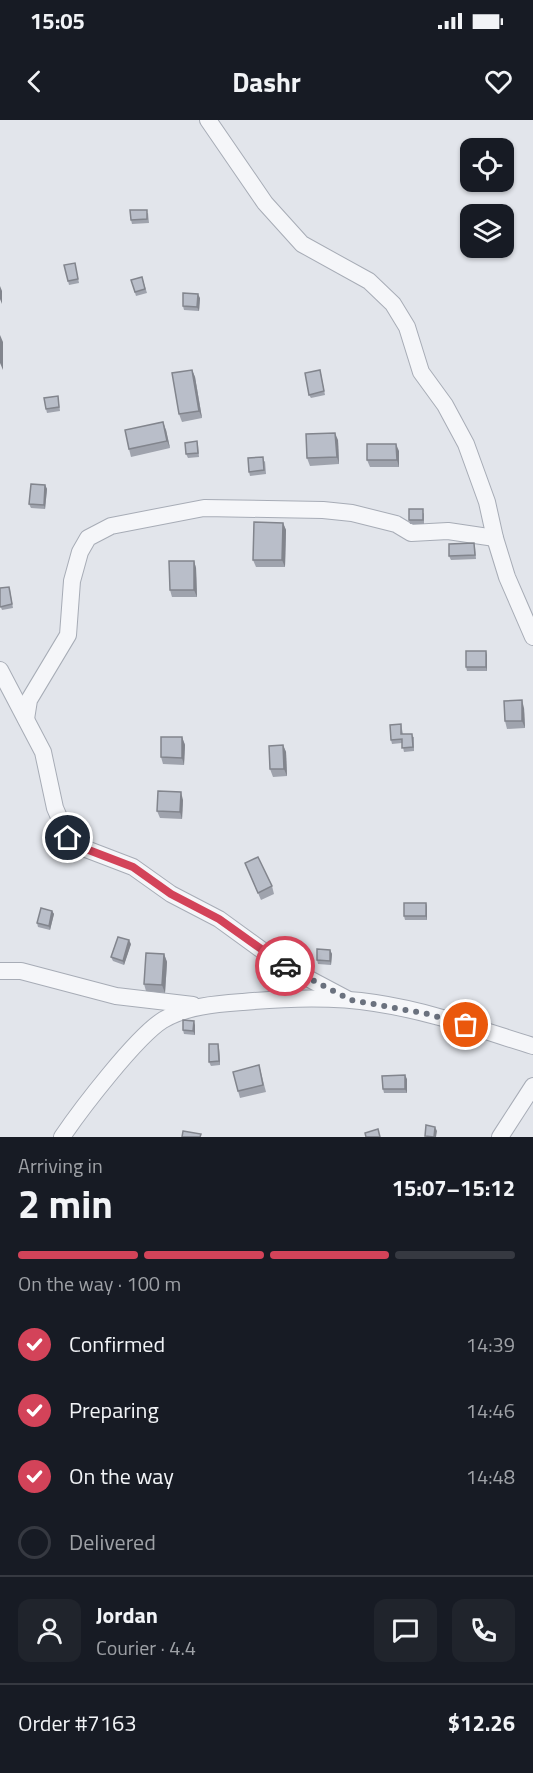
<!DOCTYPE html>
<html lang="en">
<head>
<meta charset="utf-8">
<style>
	:root { --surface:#171b24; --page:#20242c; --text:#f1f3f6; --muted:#9ea1a6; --line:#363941; --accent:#d34359 }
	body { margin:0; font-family:"Titillium Web",sans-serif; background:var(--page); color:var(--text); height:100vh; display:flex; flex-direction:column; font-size:22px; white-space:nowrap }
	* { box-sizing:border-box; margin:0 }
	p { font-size:20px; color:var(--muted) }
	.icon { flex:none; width:33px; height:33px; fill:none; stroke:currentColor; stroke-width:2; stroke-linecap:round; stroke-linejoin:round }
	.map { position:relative; height:1017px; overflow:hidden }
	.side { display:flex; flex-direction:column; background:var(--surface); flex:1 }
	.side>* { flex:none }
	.tools { position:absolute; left:460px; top:18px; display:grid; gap:12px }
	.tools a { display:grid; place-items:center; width:54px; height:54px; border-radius:12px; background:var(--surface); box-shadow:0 2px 4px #0004; font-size:30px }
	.pin { position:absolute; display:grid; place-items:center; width:51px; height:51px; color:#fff; margin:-26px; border:3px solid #fff; border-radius:50%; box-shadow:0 2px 6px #0007 }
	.courier { position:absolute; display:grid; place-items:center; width:60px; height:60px; margin:-30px; border:4px solid #d34359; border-radius:50%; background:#fff; color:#222; box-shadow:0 2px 8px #0007 }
	.headline em { font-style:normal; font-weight:700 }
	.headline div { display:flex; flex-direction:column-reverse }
	.headline { display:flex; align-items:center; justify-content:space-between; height:102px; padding:0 18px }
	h1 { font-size:39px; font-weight:700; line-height:45px }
	.bar { display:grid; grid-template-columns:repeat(4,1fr); gap:9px 6px; align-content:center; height:72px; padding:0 18px }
	.bar i { height:8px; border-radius:4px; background:var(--line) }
	.bar .on { background:var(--accent) }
	.bar p { grid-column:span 4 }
	.line { display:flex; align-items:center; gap:15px; padding:0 18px; border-top:2px solid var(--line) }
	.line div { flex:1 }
	.round { display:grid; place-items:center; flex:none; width:63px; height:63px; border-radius:12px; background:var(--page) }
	ol { padding:0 18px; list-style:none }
	li { display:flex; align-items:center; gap:18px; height:66px }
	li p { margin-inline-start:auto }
	li .icon { padding:6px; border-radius:50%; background:var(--accent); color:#fff; stroke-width:4 }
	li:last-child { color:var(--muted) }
	li i { width:33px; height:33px; border:3px solid var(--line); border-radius:50% }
	.status { display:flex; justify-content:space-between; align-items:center; height:42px; padding:0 30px; background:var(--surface); direction:ltr }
	.status svg { height:16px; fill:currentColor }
	header { display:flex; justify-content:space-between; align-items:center; height:78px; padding:0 18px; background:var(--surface); font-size:27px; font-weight:700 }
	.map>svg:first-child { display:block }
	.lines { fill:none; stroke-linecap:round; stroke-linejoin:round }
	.minor-casing { stroke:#a7acb6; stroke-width:18 }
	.minor { stroke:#f5f6f9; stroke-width:16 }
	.wall { fill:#9fa3ad }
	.shaded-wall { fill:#82858d }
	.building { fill:#b9bec9; stroke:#82858d; stroke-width:1.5 }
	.done { stroke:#6a717e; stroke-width:6; stroke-dasharray:0 10.8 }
	.route { stroke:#d34359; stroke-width:8 }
</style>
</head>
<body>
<div class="status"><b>15:05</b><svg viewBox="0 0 49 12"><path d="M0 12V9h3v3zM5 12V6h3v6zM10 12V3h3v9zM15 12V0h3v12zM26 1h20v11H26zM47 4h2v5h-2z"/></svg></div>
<header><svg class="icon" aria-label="back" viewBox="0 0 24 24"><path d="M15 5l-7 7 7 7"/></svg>Dashr<svg class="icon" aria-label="heart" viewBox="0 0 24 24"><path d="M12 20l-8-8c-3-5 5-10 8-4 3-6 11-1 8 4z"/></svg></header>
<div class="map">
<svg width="533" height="1017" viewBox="0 0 533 1017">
	<rect width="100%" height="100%" fill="#e2e5eb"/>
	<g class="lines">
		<g class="minor-casing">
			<g id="minor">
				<polyline points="208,0 265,83 302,124 369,161 393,184 407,207 421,252 445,285 466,324 487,382 495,418 507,457 533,517"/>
				<polyline points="0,550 43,632 55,688 68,718 86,729 133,747 171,774 219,799 281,844 347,879"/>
				<polyline points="26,599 29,580 68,515 72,461 80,432 88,418 111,406 204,388 323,390 352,393 396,404 411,413 448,411 495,418"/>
				<polyline points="0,851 21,851 116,876 193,885"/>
				<path d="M 62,1017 C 81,989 136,917 163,900 C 187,886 216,884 243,882 C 285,878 332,876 375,883 C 429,891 481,910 533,926"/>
				<polyline points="500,1017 533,966"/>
			</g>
		</g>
		<use href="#minor" class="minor"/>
	</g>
	<g class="wall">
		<polygon points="148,93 149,103 132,104 131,100"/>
		<polygon points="75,143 79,163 69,165 68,161"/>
		<polygon points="142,157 147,173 136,176 131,160"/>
		<polygon points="200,178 199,191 184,190 183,186"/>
		<polygon points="192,250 195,257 202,298 182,302 179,294"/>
		<polygon points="321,254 325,275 311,278 309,275"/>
		<polygon points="58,276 60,291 47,293 46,289"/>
		<polygon points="166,310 170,328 131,337 129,329"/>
		<polygon points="338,320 339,344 310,346 307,338"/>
		<polygon points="197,321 198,325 199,337 188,338 186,334"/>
		<polygon points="399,331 399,347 370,347 367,340"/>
		<polygon points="265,341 266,354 250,356 249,352"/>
		<polygon points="45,365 47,369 45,389 31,388 29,384"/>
		<polygon points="424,393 424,404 410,404 409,400"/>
		<polygon points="283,403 286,410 285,447 256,447 253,440"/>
		<polygon points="475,427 476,439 451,440 449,436"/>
		<polygon points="194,441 196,448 197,477 172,477 170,470"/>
		<polygon points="10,470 13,488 2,490 0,485"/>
		<polygon points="487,535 487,551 467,551 466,547"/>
		<polygon points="524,588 525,608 507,609 505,601"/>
		<polygon points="401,604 403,614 414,617 414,631 404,632 402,623 392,624 391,620"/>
		<polygon points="182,617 185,625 184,645 163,644 161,637"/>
		<polygon points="283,625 286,632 287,656 273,657 270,649"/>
		<polygon points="183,680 182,699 160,698 157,691"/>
		<polygon points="245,743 272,766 274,774 261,780"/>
		<polygon points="426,783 427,787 427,800 405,800 404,796"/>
		<polygon points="52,791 54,794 50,810 38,807 37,803"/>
		<polygon points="131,824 124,845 113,841 111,837"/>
		<polygon points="330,830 332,834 331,845 318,844 317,840"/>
		<polygon points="164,834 167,842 165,873 146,871 144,864"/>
		<polygon points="195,905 195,915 184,914 183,910"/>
		<polygon points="218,924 219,928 220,945 211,946 209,942"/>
		<polygon points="259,945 266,972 240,978 238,971"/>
		<polygon points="407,959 407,973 384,973 383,969"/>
	</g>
	<g class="shaded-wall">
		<polygon points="0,166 2,171 2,184 0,179"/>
		<polygon points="198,174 200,178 199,191 197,187"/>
		<polygon points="0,215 3,222 3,250 0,243"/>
		<polygon points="192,250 195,257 202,298 199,291"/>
		<polygon points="163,302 166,310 170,328 167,321"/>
		<polygon points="335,313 338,320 339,344 337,337"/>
		<polygon points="396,324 399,331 399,347 397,340"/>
		<polygon points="45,365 47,369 45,389 44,385"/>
		<polygon points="283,403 286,410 285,447 282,440"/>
		<polygon points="194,441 196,448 197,477 194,470"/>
		<polygon points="486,531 487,535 487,551 486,547"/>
		<polygon points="522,580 524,588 525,608 522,601"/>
		<polygon points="182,617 185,625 184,645 182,638"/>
		<polygon points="283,625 286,632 287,656 284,649"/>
		<polygon points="181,672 183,680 182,699 180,692"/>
		<polygon points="426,783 427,787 427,800 426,796"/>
		<polygon points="52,791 54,794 50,810 49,806"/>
		<polygon points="129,820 131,824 124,845 123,841"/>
		<polygon points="330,830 332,834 331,845 330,841"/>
		<polygon points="164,834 167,842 165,873 162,865"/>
		<polygon points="194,901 195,905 195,915 193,911"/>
		<polygon points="218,924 219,928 220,945 219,941"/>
		<polygon points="405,955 407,959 407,973 405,969"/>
		<polygon points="435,1007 437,1011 436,1017 434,1017"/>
	</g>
	<g class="building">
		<polygon points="130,90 147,90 147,99 131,100"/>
		<polygon points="75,143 78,159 68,161 64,145"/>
		<polygon points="142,157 145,169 135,172 131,160"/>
		<polygon points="183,173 198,174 197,187 183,186"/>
		<polygon points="192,250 199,291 179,294 172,253"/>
		<polygon points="320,250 324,271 309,275 305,253"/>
		<polygon points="58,276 59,287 46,289 44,278"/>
		<polygon points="163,302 167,321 129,329 125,310"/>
		<polygon points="335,313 337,337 307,338 306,314"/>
		<polygon points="197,321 198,333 186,334 185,323"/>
		<polygon points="367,324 396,324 397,340 367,340"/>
		<polygon points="263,337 264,350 249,352 248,338"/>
		<polygon points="31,364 45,365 44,385 29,384"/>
		<rect x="409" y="389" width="14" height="11"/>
		<polygon points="254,402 283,403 282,440 253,440"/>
		<polygon points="474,423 475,435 449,436 449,424"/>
		<polygon points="169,441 194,441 194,470 170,470"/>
		<polygon points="9,467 12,484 0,487 0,468"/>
		<rect x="466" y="531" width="20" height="16"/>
		<polygon points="522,580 522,601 505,601 504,581"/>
		<polygon points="401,604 401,614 412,614 413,627 402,628 402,619 391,620 390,605"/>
		<polygon points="161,617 182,617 182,638 161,637"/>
		<polygon points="283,625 284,649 270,649 269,626"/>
		<polygon points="158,671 181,672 180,692 157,691"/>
		<polygon points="258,737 272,766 258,773 245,743"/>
		<rect x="404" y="783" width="22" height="13"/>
		<polygon points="41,788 52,791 49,806 37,803"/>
		<polygon points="118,817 129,820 123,841 111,837"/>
		<polygon points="317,829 330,830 330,841 317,840"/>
		<polygon points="146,833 164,834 162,865 144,864"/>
		<polygon points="183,900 194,901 193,911 183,910"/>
		<polygon points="209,924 218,924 219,941 209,942"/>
		<polygon points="259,945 263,965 238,971 233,952"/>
		<polygon points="405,955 405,969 383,969 382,956"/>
		<polygon points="426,1005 435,1007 434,1017 425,1016"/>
		<polygon points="378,1009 380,1017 366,1017 365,1013"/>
		<polygon points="183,1011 201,1014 200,1017 182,1017"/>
	</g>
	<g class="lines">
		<polyline class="done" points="285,846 351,880 428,894 466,905"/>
		<polyline class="route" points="68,718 86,729 133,747 171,774 219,799 285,846"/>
	</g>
</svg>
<div class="tools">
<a><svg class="icon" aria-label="locate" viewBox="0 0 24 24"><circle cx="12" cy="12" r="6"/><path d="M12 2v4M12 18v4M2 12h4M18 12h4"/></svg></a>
<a><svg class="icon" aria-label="layers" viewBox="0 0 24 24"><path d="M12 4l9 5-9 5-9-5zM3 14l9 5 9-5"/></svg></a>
</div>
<div class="pin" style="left:466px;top:905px;background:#ea580c"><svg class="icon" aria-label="bag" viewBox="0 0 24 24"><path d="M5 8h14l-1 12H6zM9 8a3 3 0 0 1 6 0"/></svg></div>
<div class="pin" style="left:68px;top:718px;background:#1f2937"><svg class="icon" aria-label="home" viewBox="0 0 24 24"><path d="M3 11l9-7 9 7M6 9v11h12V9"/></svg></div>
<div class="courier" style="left:285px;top:846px"><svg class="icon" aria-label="car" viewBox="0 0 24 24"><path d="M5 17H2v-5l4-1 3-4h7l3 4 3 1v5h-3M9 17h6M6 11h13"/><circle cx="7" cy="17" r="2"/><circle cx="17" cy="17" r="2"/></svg></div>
</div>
<section class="side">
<div class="headline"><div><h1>2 min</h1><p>Arriving in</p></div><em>15:07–15:12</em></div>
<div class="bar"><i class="on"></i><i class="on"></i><i class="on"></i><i></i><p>On the way · 100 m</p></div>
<ol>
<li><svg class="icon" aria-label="check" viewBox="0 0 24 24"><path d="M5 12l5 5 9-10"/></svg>Confirmed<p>14:39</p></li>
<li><svg class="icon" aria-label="check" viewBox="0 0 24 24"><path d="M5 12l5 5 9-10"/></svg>Preparing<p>14:46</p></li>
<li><svg class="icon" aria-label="check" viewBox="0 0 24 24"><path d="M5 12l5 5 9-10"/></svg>On the way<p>14:48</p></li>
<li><i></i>Delivered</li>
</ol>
<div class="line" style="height:108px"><a class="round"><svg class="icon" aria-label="person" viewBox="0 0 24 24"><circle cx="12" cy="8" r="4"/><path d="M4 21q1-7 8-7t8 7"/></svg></a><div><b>Jordan</b><p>Courier · 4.4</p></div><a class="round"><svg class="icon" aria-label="chat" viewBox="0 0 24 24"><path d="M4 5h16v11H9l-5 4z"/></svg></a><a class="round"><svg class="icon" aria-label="phone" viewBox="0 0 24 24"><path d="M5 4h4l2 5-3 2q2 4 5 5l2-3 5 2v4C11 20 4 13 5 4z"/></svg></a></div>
<div class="line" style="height:78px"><div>Order #7163</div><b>$12.26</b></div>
</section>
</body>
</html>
